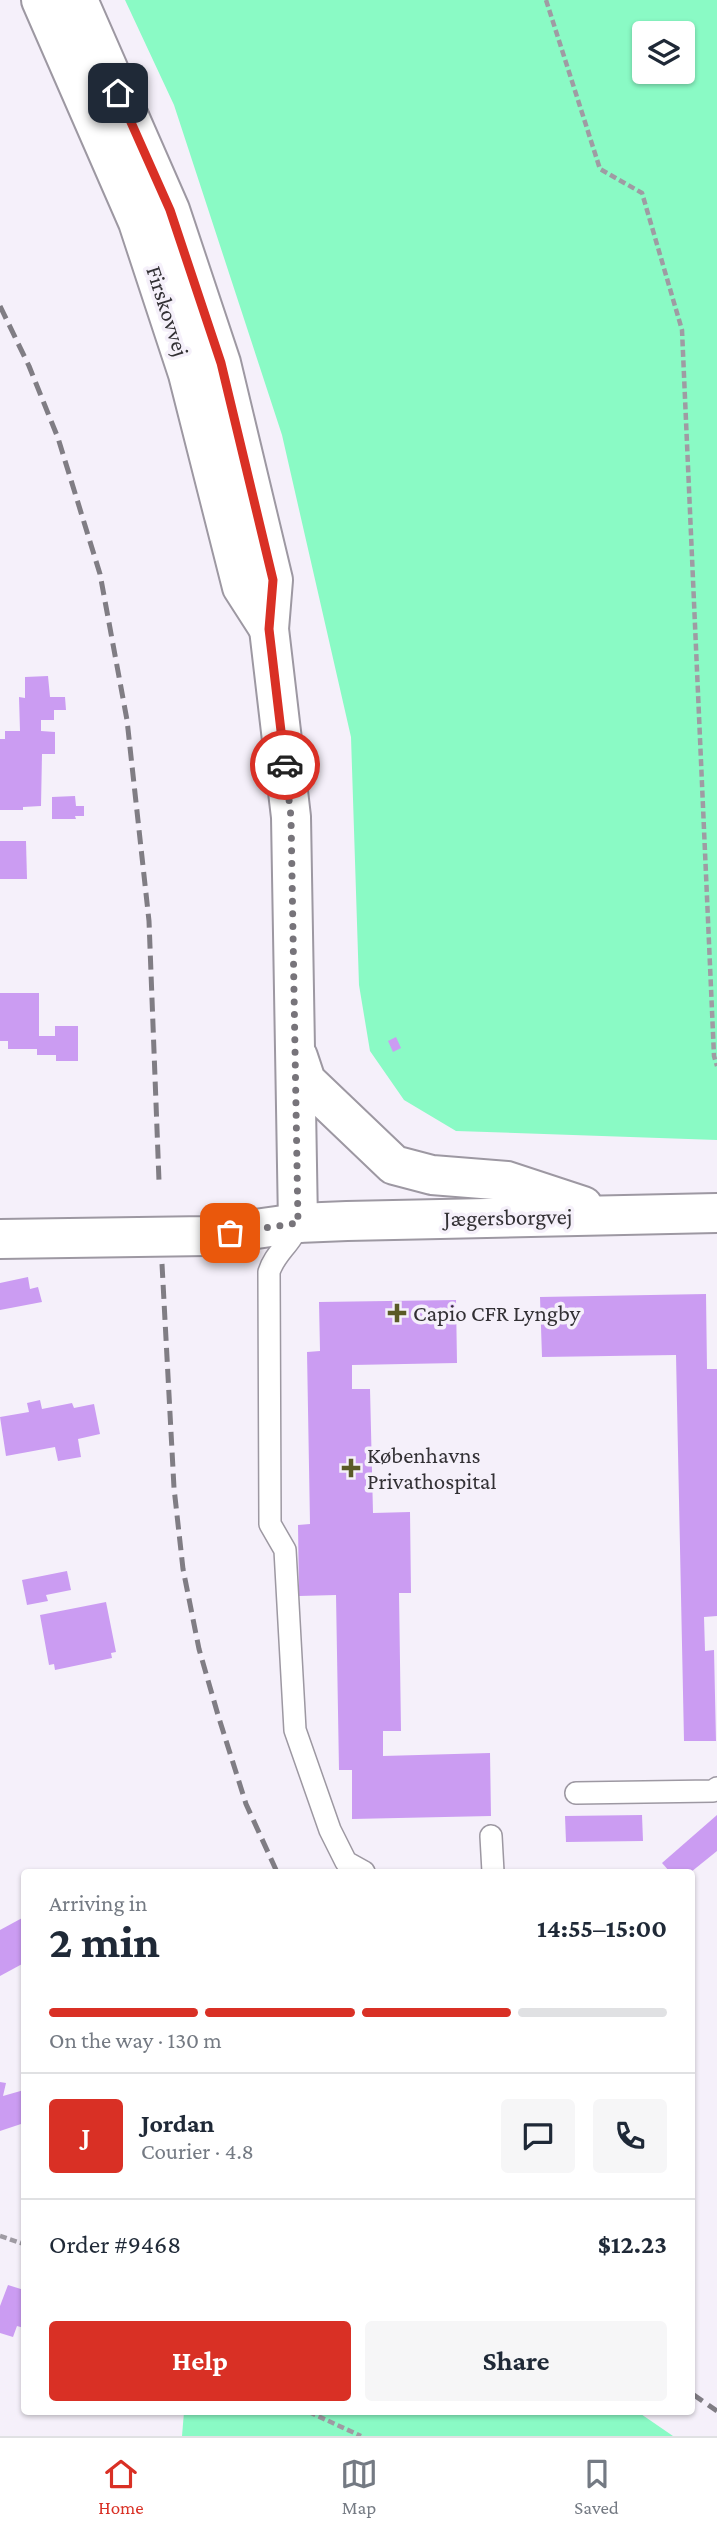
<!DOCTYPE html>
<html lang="en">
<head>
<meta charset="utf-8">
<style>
	:root { --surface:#fff; --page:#f6f6f7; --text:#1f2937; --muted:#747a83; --line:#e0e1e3; --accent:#d93025 }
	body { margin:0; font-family:"Crimson Pro",serif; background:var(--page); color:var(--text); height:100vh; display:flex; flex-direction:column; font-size:26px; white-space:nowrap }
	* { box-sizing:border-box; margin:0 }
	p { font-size:23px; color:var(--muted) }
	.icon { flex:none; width:38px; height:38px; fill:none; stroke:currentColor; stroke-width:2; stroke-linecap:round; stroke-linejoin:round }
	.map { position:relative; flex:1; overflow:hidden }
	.sheet { position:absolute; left:21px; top:1869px; width:674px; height:546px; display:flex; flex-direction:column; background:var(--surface); border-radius:7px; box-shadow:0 2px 5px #0004 }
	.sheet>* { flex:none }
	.tools { position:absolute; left:632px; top:21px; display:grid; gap:14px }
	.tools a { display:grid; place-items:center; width:63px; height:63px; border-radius:7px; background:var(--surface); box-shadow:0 2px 5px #0004; font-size:35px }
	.pin { position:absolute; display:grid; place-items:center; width:60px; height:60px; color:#fff; margin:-30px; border-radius:14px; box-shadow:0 4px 10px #0006 }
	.courier { position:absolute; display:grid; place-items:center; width:70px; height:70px; margin:-35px; border:5px solid #d93025; border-radius:50%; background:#fff; color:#222; box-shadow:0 2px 9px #0007 }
	.overview em { font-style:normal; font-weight:700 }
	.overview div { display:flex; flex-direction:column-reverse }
	.overview { display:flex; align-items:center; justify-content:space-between; height:119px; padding:0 28px }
	h1 { font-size:46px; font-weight:700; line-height:52px }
	.bar { display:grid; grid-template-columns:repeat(4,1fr); gap:10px 7px; align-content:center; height:84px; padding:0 28px }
	.bar i { height:9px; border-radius:5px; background:var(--line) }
	.bar .current { background:var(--accent) }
	.bar p { grid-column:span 4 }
	.line { display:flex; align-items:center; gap:18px; padding:0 28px; border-top:2px solid var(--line) }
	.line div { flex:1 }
	.round { display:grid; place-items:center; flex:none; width:74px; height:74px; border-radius:7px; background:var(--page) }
	.button { display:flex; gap:14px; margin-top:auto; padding:14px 28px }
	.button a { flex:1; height:80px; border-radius:7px; background:var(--accent); color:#fff; font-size:28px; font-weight:700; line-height:80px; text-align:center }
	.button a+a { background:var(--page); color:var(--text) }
	.menu { display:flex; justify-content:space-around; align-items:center; height:98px; border-top:2px solid var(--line); background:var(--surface); font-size:19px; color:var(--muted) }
	.menu a { display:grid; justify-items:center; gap:4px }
	.menu .current { color:var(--accent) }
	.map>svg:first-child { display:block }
	.green { fill:#8afac5; fill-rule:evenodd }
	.building { fill:#cb9cf2 }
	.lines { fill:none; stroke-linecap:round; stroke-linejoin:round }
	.service-casing { stroke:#9d98a2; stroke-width:24 }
	.tertiary-casing { stroke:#9d98a2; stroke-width:42 }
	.path { stroke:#9f9ba3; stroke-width:4.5; stroke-dasharray:7 3.5; stroke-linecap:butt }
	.service { stroke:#fff; stroke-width:21 }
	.tertiary { stroke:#fff; stroke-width:38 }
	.rail { stroke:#807d84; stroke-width:5; stroke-dasharray:14 7; stroke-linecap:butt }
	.done { stroke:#77747a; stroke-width:7; stroke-dasharray:0 12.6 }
	.route { stroke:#d93025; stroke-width:9 }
	.poi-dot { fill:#5a5a27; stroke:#f5f0fa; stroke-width:2.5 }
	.labels { text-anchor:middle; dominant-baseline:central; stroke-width:7; stroke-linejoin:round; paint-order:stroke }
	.street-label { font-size:23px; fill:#333135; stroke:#f5f0fa }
	.poi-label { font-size:23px; fill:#333135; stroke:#f5f0fa; text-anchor:start }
</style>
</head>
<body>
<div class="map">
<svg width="717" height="2436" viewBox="0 0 717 2436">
	<rect width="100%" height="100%" fill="#f5f0fa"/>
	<g class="green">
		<path d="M 125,0 L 717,0 L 717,1140 L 456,1131 L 404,1100 L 370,1051 L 359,985 L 351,737 L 282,435 L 174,105 ZM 644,33 L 682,33 L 682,72 L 644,72 Z"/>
		<polygon points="184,2412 638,2412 673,2436 182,2436"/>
	</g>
	<g class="building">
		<polygon points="48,676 50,697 65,697 66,710 54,710 54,720 41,720 41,731 55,732 55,754 42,754 41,806 23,807 23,810 0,810 0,739 5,739 5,731 20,731 19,697 25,698 25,677"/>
		<polygon points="75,796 76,806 84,806 84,816 75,816 76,819 52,819 52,797"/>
		<polygon points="0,841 26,841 27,879 0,879"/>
		<polygon points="0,993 39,993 39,1036 55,1036 55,1026 78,1026 78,1061 56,1061 56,1055 37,1055 37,1049 8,1049 8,1041 0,1041"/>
		<polygon points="396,1037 401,1048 393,1052 388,1041"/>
		<polygon points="28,1277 30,1289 38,1287 42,1302 0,1310 0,1283"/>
		<polygon points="706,1294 707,1369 717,1369 717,1616 704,1617 705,1651 714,1650 716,1741 684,1741 676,1355 542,1357 540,1297"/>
		<polygon points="456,1300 457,1363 352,1365 352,1389 370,1389 373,1513 410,1512 411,1593 399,1593 401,1731 383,1731 383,1756 490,1753 491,1816 352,1819 352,1770 339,1770 336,1595 299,1596 298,1525 310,1524 307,1352 320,1351 319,1302"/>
		<polygon points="40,1400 42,1409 72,1403 74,1408 94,1404 100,1434 78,1439 81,1457 58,1461 55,1447 6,1456 0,1417 29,1412 27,1403"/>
		<polygon points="67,1571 71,1590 46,1595 48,1601 27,1605 22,1580"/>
		<polygon points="106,1602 116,1652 111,1653 112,1658 55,1670 54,1664 49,1665 40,1615"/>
		<polygon points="642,1815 643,1841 566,1842 565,1816"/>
		<polygon points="717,1815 717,1851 691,1872 670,1872 662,1863"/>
		<polygon points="24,1917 24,1963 0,1976 0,1930"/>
		<polygon points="0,2082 6,2083 3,2096 24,2090 24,2123 0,2131"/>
		<polygon points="8,2285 24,2290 24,2328 17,2326 13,2337 0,2333 0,2306"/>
	</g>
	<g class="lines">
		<g class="service-casing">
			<g id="service">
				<path d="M 298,1223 C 293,1243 275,1252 269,1272 L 270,1524 L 285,1550 L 295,1730 L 330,1830 L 346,1862 L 364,1872"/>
				<polyline points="576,1793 713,1791 717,1788"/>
				<polyline points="491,1836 493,1872"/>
			</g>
		</g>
		<g class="tertiary-casing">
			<g id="tertiary">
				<polyline points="41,0 138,222 188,374 242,587 269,629"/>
				<polyline points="78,0 170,210 221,363 273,580 269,629 291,817 298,1223"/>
				<polyline points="298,1057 306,1081 394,1165 432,1175 507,1181 583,1206"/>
				<polyline points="0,1239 207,1236 298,1223 347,1221 717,1213"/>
			</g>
		</g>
		<g class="path">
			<polyline points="546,0 600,169 642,193 682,330 714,1056 717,1066"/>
			<polyline points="0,2236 24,2244"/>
			<polyline points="309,2412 361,2436"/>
		</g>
		<use href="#service" class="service"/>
		<use href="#tertiary" class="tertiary"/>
		<g class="rail">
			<polyline points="0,306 29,366 58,438 100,574 127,720 149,921 159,1181"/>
			<polyline points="162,1264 174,1488 183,1569 199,1649 218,1715 246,1804 277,1872"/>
			<polyline points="691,2393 717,2411"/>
		</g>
	</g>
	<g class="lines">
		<polyline class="done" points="230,1233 298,1223 291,817 285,765"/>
		<polyline class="route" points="118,93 170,210 221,363 273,580 269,629 285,765"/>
	</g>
	<g class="poi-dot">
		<path d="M393.5 1302.5h7v7h7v7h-7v7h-7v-7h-7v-7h7z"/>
		<path d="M347.5 1457.5h7v7h7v7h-7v7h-7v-7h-7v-7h7z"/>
	</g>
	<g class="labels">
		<g class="street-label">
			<text transform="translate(168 311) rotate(72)">Firskovvej</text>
			<text transform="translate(508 1217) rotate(-1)">Jægersborgvej</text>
		</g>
		<g class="poi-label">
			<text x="413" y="1313">Capio CFR Lyngby</text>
			<text x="367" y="1455">Københavns<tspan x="367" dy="26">Privathospital</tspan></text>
		</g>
	</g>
</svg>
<div class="tools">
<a><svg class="icon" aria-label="layers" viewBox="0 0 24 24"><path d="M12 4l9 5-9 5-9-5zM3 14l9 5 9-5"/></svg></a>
</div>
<div class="pin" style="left:230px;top:1233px;background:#ea580c"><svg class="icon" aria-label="bag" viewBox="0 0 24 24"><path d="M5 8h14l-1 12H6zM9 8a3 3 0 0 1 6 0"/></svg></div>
<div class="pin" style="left:118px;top:93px;background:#1f2937"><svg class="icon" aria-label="home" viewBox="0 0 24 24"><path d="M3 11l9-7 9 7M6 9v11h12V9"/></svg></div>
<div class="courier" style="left:285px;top:765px"><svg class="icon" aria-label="car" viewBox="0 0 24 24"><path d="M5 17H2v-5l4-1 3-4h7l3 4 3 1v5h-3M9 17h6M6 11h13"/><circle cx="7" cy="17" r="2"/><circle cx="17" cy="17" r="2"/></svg></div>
<section class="sheet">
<div class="overview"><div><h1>2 min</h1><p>Arriving in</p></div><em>14:55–15:00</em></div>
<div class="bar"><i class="current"></i><i class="current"></i><i class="current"></i><i></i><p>On the way · 130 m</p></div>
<div class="line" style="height:126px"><b class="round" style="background:var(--accent);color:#fff">J</b><div><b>Jordan</b><p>Courier · 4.8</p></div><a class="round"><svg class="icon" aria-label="chat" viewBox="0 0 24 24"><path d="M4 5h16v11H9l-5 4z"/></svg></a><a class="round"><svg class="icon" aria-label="phone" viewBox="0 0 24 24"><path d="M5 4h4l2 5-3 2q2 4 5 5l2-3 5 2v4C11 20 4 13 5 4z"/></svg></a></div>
<div class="line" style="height:91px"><div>Order #9468</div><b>$12.23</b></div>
<div class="button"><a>Help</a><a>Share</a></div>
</section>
</div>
<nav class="menu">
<a class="current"><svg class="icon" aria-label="home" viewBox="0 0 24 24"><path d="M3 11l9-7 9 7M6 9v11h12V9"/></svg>Home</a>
<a><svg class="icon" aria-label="map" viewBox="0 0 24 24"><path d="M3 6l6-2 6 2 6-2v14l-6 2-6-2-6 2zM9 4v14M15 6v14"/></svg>Map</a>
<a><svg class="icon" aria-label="saved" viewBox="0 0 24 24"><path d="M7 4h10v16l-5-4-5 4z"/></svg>Saved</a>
</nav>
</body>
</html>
